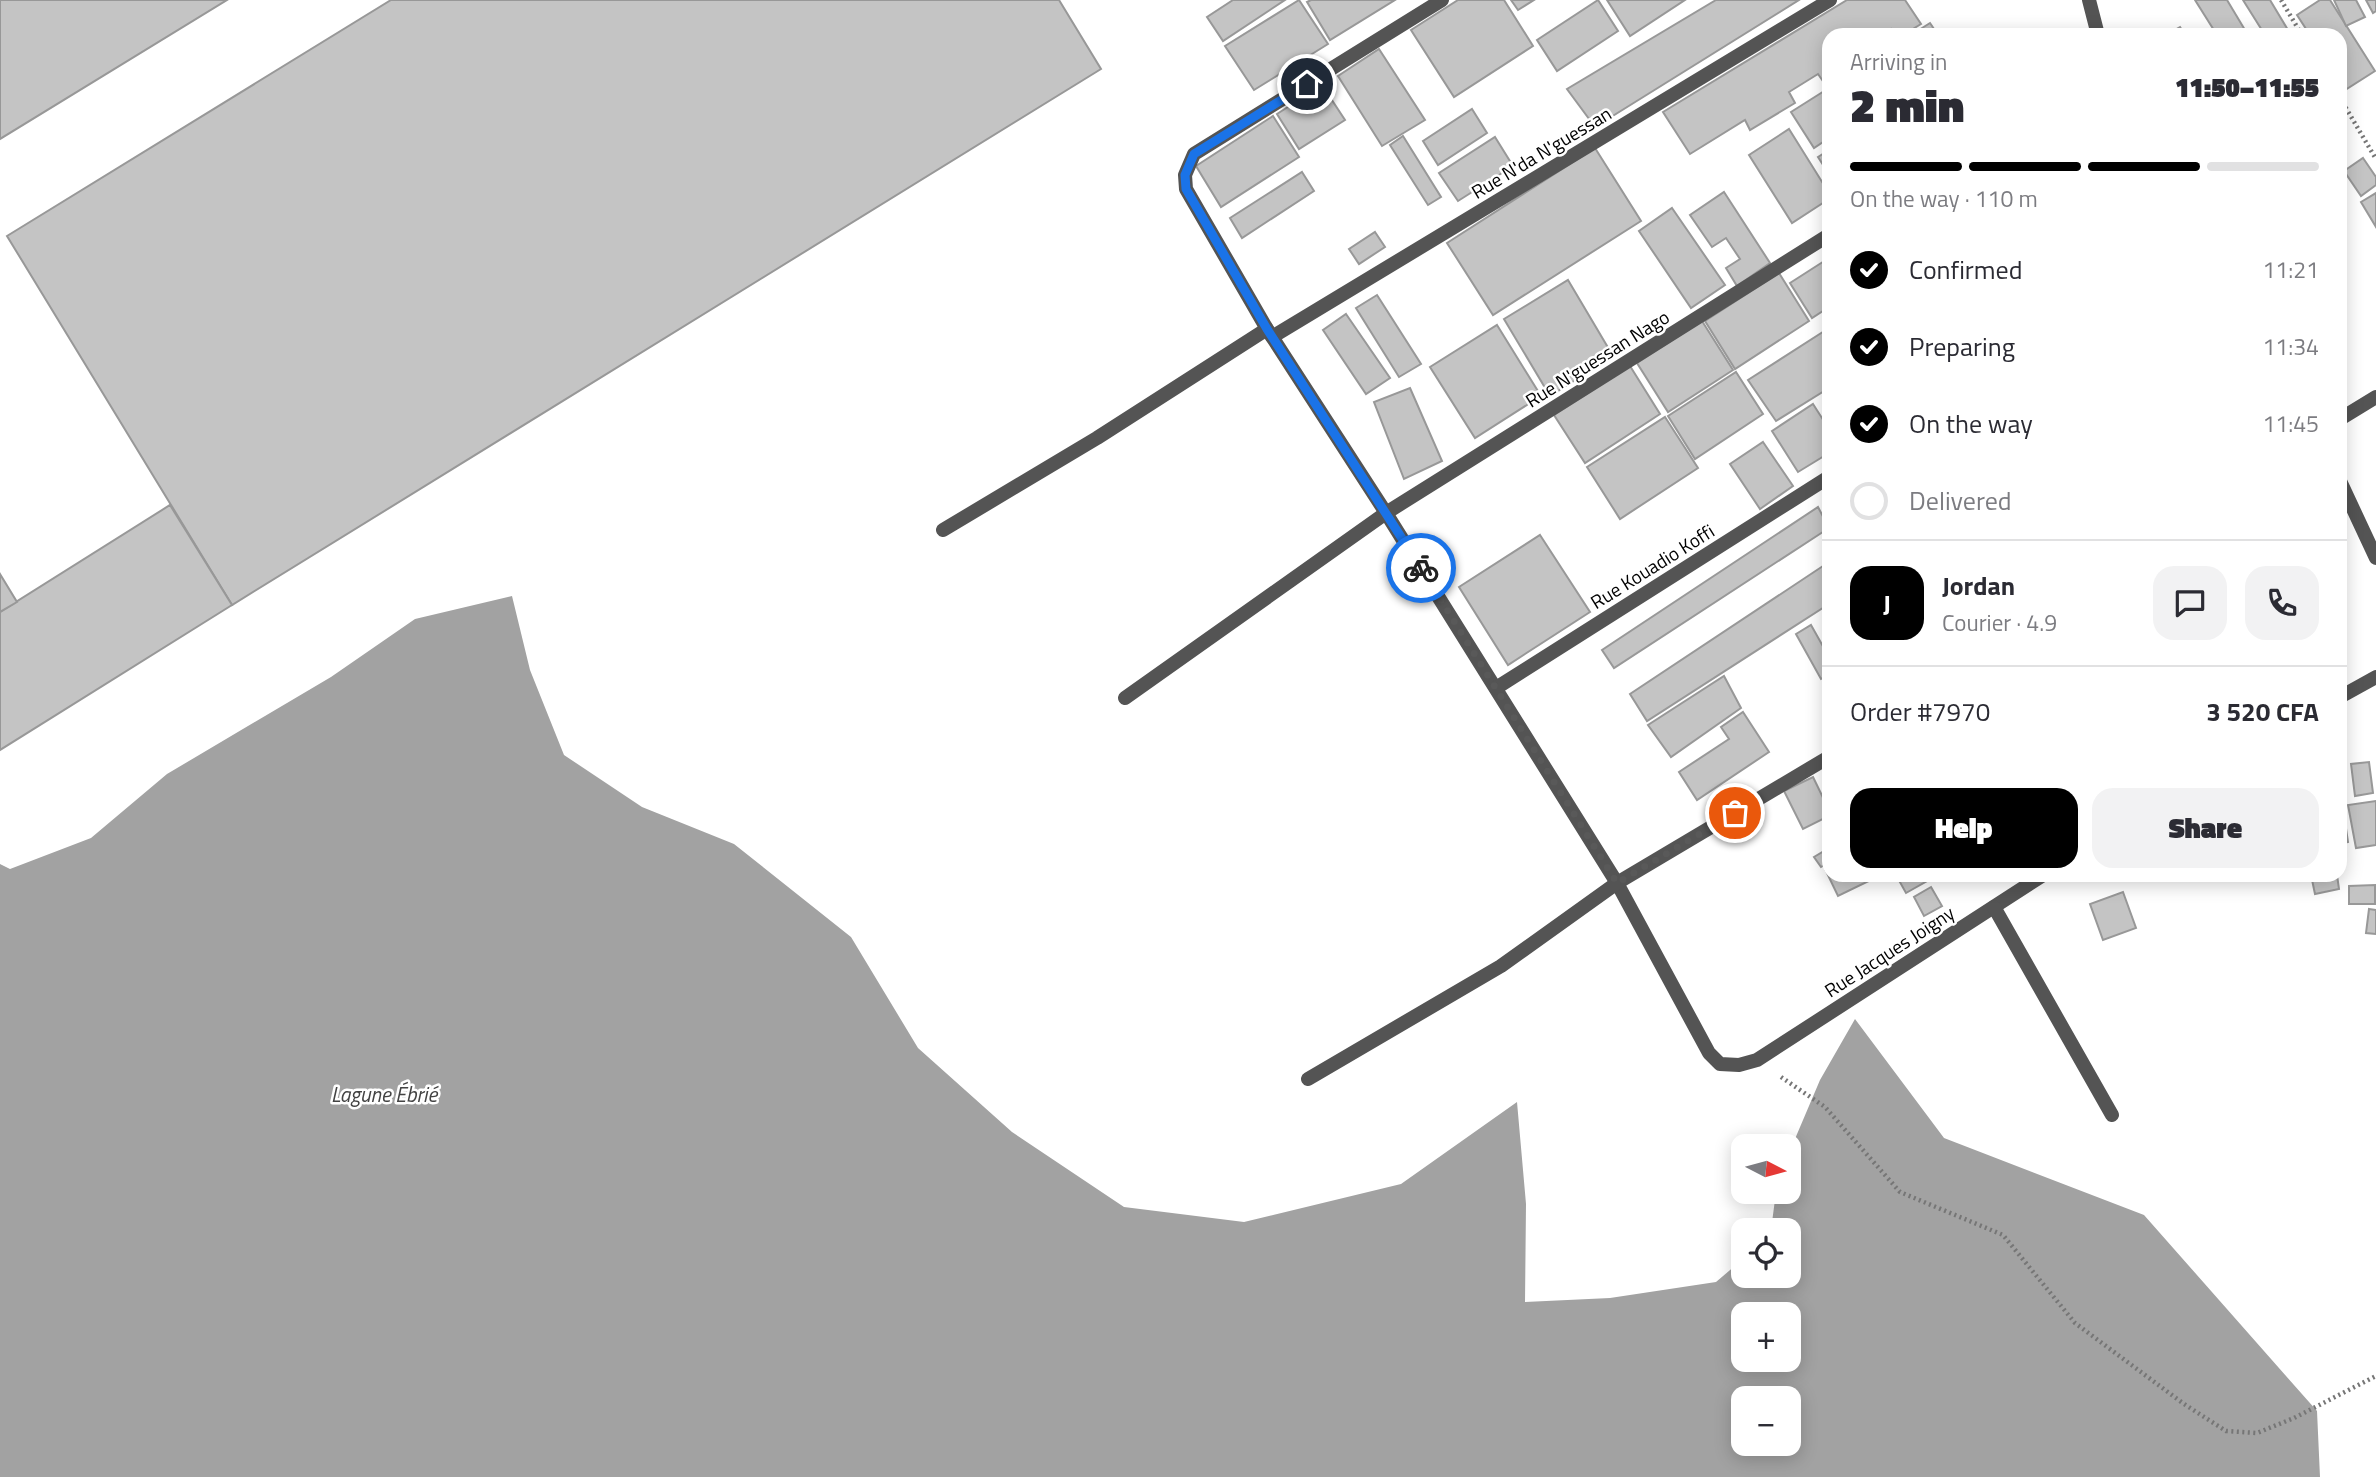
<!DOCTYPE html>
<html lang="en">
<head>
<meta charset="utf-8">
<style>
	:root { --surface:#fff; --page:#f2f2f3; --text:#2b2b33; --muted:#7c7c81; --line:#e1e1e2; --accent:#000 }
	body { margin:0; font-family:"Titillium Web",sans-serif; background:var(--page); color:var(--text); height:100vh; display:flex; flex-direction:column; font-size:26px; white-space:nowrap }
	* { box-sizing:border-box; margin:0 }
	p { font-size:23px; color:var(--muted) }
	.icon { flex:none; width:38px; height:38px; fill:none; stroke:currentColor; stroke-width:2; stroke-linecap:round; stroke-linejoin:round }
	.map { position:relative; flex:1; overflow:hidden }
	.drawer { position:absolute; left:1822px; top:28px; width:525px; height:854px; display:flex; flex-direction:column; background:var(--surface); border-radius:21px; box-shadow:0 4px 18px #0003 }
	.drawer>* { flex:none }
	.needle { width:46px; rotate:96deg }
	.controls { position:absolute; left:1731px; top:1134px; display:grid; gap:14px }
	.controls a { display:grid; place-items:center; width:70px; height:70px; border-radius:14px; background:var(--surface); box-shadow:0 4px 18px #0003; font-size:35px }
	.pin { position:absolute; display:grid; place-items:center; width:60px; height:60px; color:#fff; margin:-30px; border:4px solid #fff; border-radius:50%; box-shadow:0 2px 7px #0007 }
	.courier { position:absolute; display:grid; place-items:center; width:70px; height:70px; margin:-35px; border:5px solid #1a73e8; border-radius:50%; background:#fff; color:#222; box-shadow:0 2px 9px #0007 }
	.head em { font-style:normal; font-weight:800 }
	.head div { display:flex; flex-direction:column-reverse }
	.head { display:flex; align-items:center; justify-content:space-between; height:119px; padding:0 28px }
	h1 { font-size:46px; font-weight:800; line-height:52px }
	.bar { display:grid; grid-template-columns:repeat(4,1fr); gap:10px 7px; align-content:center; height:84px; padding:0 28px }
	.bar i { height:9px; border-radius:5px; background:var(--line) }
	.bar .current { background:var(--accent) }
	.bar p { grid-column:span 4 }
	.line { display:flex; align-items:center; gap:18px; padding:0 28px; border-top:2px solid var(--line) }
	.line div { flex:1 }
	.round { display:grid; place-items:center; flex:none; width:74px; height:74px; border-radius:21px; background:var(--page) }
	ol { padding:0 28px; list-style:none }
	li { display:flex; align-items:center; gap:21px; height:77px }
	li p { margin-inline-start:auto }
	li .icon { padding:7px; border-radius:50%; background:var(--accent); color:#fff; stroke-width:4 }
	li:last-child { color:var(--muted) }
	li i { width:38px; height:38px; border:4px solid var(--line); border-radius:50% }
	.primary-button { display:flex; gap:14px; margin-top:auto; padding:14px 28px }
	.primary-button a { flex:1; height:80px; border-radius:21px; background:var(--accent); color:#fff; font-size:28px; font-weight:800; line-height:80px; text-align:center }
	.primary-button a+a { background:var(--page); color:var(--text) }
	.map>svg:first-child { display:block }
	.water { fill:#a2a2a2; fill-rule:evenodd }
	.building { fill:#c4c4c4; stroke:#989898; stroke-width:2 }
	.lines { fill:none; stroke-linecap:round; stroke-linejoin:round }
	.path { stroke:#767676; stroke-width:4.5; stroke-dasharray:2 3.5; stroke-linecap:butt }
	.street { stroke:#545454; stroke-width:14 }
	.done { stroke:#595959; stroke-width:7; stroke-dasharray:0 12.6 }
	.route { stroke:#1a73e8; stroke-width:9 }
	.labels { text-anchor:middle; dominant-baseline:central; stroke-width:5; stroke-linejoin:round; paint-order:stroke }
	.street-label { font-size:19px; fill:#000; stroke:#fff }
	.water-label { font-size:21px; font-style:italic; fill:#434343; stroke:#fff }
</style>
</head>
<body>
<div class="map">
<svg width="2376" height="1477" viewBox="0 0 2376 1477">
	<rect width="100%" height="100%" fill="#fff"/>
	<path class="water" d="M 512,596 L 530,670 L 564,755 L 642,807 L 734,844 L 851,937 L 918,1048 L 1012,1132 L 1124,1207 L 1244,1222 L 1401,1184 L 1517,1102 L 1526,1204 L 1525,1302 L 1610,1298 L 1716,1282 L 1743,1259 L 1743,1276 L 1788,1276 L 1788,1230 L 1771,1230 L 1776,1192 L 1788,1192 L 1789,1153 L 1820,1080 L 1855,1019 L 1944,1138 L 2144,1215 L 2317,1411 L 2320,1477 L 0,1477 L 0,864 L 10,869 L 91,838 L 167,774 L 331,677 L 415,619 ZM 1743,1314 L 1788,1314 L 1788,1360 L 1743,1360 ZM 1743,1398 L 1788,1398 L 1788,1444 L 1743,1444 Z"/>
	<g class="building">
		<polygon points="0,0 227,0 0,139"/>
		<polygon points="391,0 1059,0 1101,69 232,605 7,236"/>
		<polygon points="1233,0 1285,0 1223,41 1207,17"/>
		<polygon points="1299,0 1328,44 1254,90 1225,46"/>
		<polygon points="1311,0 1395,0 1330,40 1307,2"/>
		<polygon points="1458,0 1504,0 1533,46 1454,97 1411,30"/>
		<polygon points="1511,0 1534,0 1518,10"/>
		<polygon points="1598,0 1618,31 1557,71 1537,40"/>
		<polygon points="1607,0 1685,0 1630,36"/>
		<polygon points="1716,0 1799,0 1595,127 1567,89"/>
		<polygon points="1847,0 1905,0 1921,24 1903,35 1894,35 1891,29 1881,35 1829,35 1829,81 1825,84 1818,74 1789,92 1795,103 1750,130 1745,120 1690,154 1663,112"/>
		<polygon points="2195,0 2227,0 2248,35 2217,35"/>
		<polygon points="2243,0 2270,0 2291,35 2265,35"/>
		<polygon points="2320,0 2330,0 2375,71 2345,90 2340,81 2340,35 2310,35 2297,15"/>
		<polygon points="2334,0 2356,0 2365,17 2346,26"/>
		<polygon points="2366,0 2376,0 2376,11 2373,13"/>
		<polygon points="1930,23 1938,35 1911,35"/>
		<polygon points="2180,27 2185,35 2166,35"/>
		<polygon points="1379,49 1425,120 1382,146 1338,76"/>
		<polygon points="1322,85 1345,120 1299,149 1277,114"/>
		<polygon points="1829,88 1829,138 1814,148 1791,112"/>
		<polygon points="1472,109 1487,133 1438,165 1423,141"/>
		<polygon points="1273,116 1299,157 1221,207 1196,166"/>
		<polygon points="1789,129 1829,193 1829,199 1792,223 1749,155"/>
		<polygon points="1403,136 1441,197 1428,205 1390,145"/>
		<polygon points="1495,137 1513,166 1458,201 1439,173"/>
		<polygon points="1595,148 1641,221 1493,315 1447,243"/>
		<polygon points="1829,150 1829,174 1818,157"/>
		<polygon points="2363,158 2376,177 2376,185 2361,196 2344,171"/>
		<polygon points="1302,172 1314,191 1242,238 1230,218"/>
		<polygon points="1724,192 1770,263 1737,286 1726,268 1740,259 1726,238 1712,247 1690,215"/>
		<polygon points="2376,193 2376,227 2361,202"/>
		<polygon points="1672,208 1725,285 1691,308 1639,231"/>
		<polygon points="1375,232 1385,247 1359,264 1349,249"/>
		<polygon points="1829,258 1829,307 1812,318 1790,283"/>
		<polygon points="1779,273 1809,321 1735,369 1705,321"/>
		<polygon points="1568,280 1613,356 1550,396 1504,319"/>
		<polygon points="1377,295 1421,364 1399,377 1356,308"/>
		<polygon points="1346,314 1390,378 1366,394 1323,330"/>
		<polygon points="1702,321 1733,370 1668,412 1637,363"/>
		<polygon points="1497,325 1541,396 1475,438 1430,367"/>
		<polygon points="1829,328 1829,388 1776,421 1748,380"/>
		<polygon points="1630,366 1660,414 1585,463 1554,415"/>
		<polygon points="1736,372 1763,414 1695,459 1668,416"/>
		<polygon points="1410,388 1442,461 1404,479 1374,402"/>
		<polygon points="1813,404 1829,429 1829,453 1798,472 1772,431"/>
		<polygon points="1665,417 1698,468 1620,519 1587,467"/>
		<polygon points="1763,442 1793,486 1760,509 1730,464"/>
		<polygon points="170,505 232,605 0,750 0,612"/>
		<polygon points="1818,507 1829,528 1614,668 1602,650"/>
		<polygon points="1540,535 1590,612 1508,665 1459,587"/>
		<polygon points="1829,562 1829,604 1647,721 1630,694"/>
		<polygon points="0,574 17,602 0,612"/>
		<polygon points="1811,625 1829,657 1829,675 1821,679 1796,634"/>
		<polygon points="1724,676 1741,708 1671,757 1648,725"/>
		<polygon points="1743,712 1769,752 1697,800 1679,772 1729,739 1721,727"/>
		<polygon points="2369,762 2373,793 2355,796 2351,764"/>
		<polygon points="2340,763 2342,763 2345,799 2340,799"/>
		<polygon points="1813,777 1829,810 1829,816 1803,829 1784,791"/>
		<polygon points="2376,801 2376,845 2356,848 2348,805"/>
		<polygon points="2340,808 2343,808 2348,842 2340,844"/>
		<polygon points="1829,848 1829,862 1821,867 1814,857"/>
		<polygon points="1829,867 1829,875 1881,875 1838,896 1825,869"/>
		<polygon points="1896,875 1924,875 1927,881 1906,893"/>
		<polygon points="2311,875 2337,875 2339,889 2315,894"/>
		<polygon points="2375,885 2375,904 2349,904 2349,886"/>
		<polygon points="1931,887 1942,906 1924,916 1914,897"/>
		<polygon points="2123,892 2136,928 2103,940 2090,904"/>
		<polygon points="2369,909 2376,910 2376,934 2366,933"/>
	</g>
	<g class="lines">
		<g class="path">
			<polyline points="2281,0 2302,35"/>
			<polyline points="2340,98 2376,159"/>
			<polyline points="1781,1077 1825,1107 1900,1192 2003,1235 2075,1323 2184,1404 2226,1431 2257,1433 2294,1418 2376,1376"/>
		</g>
		<g class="street">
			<polyline points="1442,0 1194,154 1185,175 1186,189 1267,329 1386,513 1617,883 1709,1053 1720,1064 1739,1065 1757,1060 2043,875"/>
			<polyline points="2089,0 2098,35"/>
			<polyline points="1272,337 1830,0"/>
			<polyline points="2340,419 2376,397"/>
			<polyline points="2340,481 2376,558"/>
			<polyline points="943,530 1097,438 1267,329"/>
			<polyline points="1496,688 1829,477"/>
			<polyline points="2340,697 2376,677"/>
			<polyline points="1125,698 1386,513 1829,235"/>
			<polyline points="1994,907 2112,1115"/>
			<polyline points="1308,1079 1501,966 1617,883 1829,757"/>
		</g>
	</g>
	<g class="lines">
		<polyline class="done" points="1421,568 1617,883 1735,813"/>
		<polyline class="route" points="1307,84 1194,154 1185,175 1186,189 1267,329 1421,568"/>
	</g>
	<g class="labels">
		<g class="street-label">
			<text transform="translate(1541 152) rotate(-31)">Rue N'da N'guessan</text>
			<text transform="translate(1597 358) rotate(-32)">Rue N'guessan Nago</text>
			<text transform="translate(1652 566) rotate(-32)">Rue Kouadio Koffi</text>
			<text transform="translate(1889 951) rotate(-33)">Rue Jacques Joigny</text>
		</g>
		<g class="water-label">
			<text x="384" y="1094">Lagune Ébrié</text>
		</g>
	</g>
</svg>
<div class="controls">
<a><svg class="needle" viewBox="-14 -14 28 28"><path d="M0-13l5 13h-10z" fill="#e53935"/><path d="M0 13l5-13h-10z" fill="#7c7c81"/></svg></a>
<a><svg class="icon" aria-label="locate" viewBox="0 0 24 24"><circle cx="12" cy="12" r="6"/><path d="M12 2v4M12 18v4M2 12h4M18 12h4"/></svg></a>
<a>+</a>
<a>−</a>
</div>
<div class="pin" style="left:1735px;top:813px;background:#ea580c"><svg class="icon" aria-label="bag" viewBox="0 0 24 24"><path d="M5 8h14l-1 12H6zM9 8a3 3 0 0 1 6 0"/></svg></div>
<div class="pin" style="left:1307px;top:84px;background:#1f2937"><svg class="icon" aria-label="home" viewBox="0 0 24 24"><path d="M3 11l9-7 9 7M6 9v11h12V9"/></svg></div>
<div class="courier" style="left:1421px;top:568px"><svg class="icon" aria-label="bike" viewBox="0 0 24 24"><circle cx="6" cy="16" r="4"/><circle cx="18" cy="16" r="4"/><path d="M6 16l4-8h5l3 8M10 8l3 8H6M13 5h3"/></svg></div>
<section class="drawer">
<div class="head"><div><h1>2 min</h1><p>Arriving in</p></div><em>11:50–11:55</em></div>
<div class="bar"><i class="current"></i><i class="current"></i><i class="current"></i><i></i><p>On the way · 110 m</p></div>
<ol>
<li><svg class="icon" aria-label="check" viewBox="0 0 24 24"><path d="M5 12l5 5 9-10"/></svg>Confirmed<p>11:21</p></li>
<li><svg class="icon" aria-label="check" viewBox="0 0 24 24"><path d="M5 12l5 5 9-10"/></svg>Preparing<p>11:34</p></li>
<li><svg class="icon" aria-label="check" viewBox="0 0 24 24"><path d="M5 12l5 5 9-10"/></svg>On the way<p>11:45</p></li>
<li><i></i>Delivered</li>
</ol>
<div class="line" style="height:126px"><b class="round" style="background:var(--accent);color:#fff">J</b><div><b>Jordan</b><p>Courier · 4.9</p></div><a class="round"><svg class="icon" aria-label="chat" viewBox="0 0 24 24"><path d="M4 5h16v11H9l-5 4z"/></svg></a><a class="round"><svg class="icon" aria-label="phone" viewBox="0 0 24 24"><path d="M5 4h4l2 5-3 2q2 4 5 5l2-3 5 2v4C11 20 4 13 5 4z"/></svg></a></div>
<div class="line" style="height:91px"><div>Order #7970</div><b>3 520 CFA</b></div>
<div class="primary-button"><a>Help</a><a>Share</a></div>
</section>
</div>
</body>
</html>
